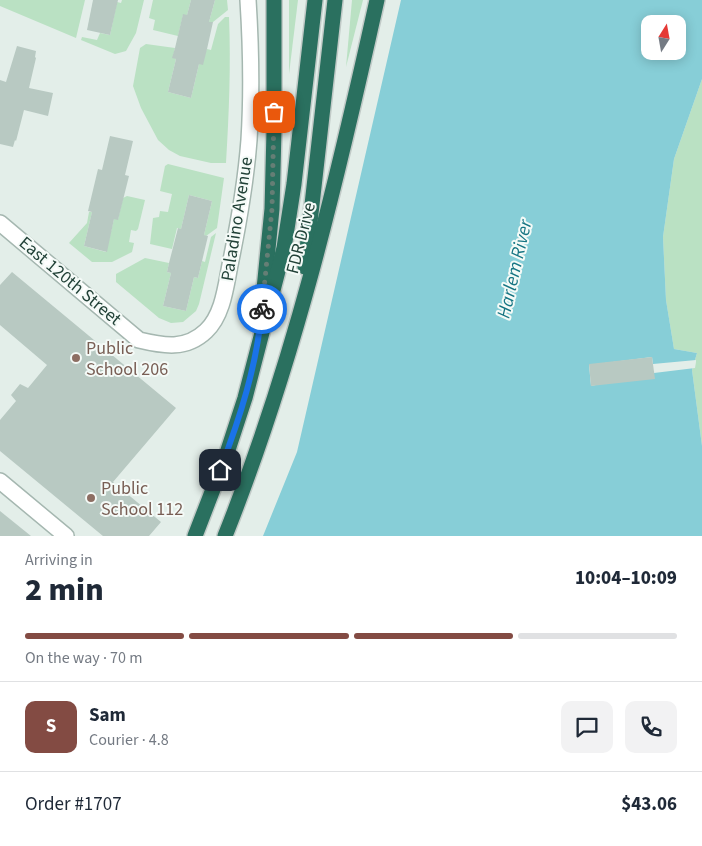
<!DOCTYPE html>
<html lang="en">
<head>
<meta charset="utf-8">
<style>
	:root { --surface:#fff; --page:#f2f2f3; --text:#1f2937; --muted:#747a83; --line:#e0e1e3; --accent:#834b43 }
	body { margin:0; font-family:"Source Sans 3",sans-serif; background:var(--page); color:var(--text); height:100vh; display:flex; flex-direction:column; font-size:19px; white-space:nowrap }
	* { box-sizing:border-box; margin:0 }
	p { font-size:16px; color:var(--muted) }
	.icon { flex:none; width:28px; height:28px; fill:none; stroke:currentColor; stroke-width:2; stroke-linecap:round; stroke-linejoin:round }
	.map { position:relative; height:536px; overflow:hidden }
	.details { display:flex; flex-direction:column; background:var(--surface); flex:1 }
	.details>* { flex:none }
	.needle { width:32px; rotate:11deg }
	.controls { position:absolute; left:641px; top:15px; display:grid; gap:10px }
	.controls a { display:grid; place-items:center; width:45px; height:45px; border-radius:10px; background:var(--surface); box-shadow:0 2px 12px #0003; font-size:25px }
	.pin { position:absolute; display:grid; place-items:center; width:42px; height:42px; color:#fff; margin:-21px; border-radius:10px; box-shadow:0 2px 8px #0006 }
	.courier { position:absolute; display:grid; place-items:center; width:50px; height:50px; margin:-25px; border:4px solid #1a73e8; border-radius:50%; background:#fff; color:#222; box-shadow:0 1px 6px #0007 }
	.headline em { font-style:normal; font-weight:800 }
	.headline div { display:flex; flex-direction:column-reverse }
	.headline { display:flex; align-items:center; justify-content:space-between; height:85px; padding:0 25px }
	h1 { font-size:32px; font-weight:800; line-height:38px }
	.bar { display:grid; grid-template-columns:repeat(4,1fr); gap:8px 5px; align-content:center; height:60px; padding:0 25px }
	.bar i { height:6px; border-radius:4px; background:var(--line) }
	.bar .current { background:var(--accent) }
	.bar p { grid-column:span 4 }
	.line { display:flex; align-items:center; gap:12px; padding:0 25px; border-top:1px solid var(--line) }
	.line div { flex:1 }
	.round { display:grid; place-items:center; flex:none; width:52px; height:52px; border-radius:10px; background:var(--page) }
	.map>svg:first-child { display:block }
	.green { fill:#bae1c3 }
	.water { fill:#87ced7; fill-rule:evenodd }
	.pier { fill:#e3eee9 }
	.building { fill:#b8c9c2 }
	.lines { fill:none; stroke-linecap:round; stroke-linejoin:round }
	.minor-casing { stroke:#a5b7b0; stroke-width:18 }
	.highway-casing { stroke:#c1cac7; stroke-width:18 }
	.minor { stroke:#fff; stroke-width:15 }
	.highway { stroke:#2a705f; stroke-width:15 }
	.done { stroke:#657e75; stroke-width:5; stroke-dasharray:0 9 }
	.route { stroke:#1a73e8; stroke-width:6 }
	.education-dot { fill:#8d6e63; stroke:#f4faf7; stroke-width:2 }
	.labels { text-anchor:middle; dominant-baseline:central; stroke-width:4; stroke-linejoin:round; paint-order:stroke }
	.street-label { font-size:18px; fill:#214137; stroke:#f4faf7 }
	.education-label { font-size:18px; fill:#785e54; stroke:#f4faf7; text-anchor:start }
	.water-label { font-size:19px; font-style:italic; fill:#167583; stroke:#f4faf7 }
</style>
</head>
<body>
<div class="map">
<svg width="702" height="536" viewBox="0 0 702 536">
	<rect width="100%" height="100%" fill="#e3eee9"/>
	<g class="green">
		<polygon points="0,0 85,0 76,38 0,6"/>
		<polygon points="122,0 144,0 136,33 126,51 115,54 81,40 82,37 97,40 100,33 110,35 117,2 121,3"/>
		<polygon points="153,0 191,0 187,15 183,15 178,36 153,30 155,20 149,18"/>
		<polygon points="215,0 227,0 228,10 213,22 209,22"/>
		<polygon points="289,0 298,0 289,74"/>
		<polygon points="352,0 363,0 346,67"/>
		<path d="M 225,17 L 229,17 C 231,66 229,114 226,163 L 211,163 L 180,156 L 169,150 L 158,140 L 141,108 L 133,86 L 140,48 L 146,44 L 175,48 L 173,57 L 176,59 L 168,92 L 191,98 L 199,64 L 207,49 L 211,50 L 218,24 Z"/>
		<polygon points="702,79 702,446 692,370 697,353 674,349 666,300 663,237 674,159"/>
		<polygon points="168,164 224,178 217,228 206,236 204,235 212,201 189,195 181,229 177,228 172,249 150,244 153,218 159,217 160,211 168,212 172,194 160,191 165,166"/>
		<polygon points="127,196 145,200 138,229 136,231 131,230 129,242 134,243 132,252 112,262 92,262 69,243 87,223 89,212 92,212 84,246 106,252 114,219 118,219 123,198"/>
		<polygon points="216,233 199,304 196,311 183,322 171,323 159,318 116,282 116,274 145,258 169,263 167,272 171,273 163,306 186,311 194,277 198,278 202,261 205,262 211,237"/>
	</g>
	<path class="water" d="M 401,0 L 702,0 L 702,79 L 674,159 L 663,237 L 666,300 L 674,349 L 697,353 L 692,370 L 702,446 L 702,536 L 263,536 L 297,452 ZM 650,24 L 678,24 L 678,51 L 650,51 Z"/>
	<polygon class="pier" points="652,357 653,364 696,360 696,362 695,368 654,373 591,386 589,365"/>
	<g class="building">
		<polygon points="93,0 118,0 110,35 87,30"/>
		<polygon points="191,0 215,0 209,22 213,22 207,49 203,65 199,64 191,98 168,92 176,59 172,58 175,48 183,14 187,15"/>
		<polygon points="17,46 36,51 35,57 36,58 29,88 53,93 48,116 24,110 16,141 15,140 13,147 0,144 0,80 6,82"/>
		<polygon points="110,136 133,141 125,175 129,176 118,220 114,219 107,252 84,246 92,212 88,211 98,169 102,170"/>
		<polygon points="189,195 212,201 204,235 208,236 198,278 194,277 186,311 163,306 171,273 167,272 169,263 178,228 181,229"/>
		<polygon points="12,272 176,408 113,482 161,522 149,536 103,536 0,451 0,420 16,401 11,395 20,384 28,388 47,365 0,325 0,285"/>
		<polygon points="652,357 655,379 591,386 589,364"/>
		<polygon points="0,511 31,536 0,536"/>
	</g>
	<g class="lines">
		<g class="minor-casing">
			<g id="minor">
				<path d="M 0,223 L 139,340 C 164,346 186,350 206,331 C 224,314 226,283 231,260 C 239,221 246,180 249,140 C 252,93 251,47 248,0"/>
				<polyline points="0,481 66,536"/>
			</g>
		</g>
		<g class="highway-casing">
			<g id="highway">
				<polyline points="305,267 335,0"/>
				<polyline points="263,299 272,209 274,131 274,0"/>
				<polyline points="195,536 227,453 245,398 284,248 294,184 315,0"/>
				<path d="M 225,536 C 294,363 337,181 377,0"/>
			</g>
		</g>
		<use href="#minor" class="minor"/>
		<use href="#highway" class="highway"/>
	</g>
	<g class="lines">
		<polyline class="done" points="262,309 272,209 274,112"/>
		<path class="route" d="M 220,470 C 240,418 257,365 262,309"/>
	</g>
	<g class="education-dot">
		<circle cx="76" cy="358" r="5"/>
		<circle cx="91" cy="498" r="5"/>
	</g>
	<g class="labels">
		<g class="street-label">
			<text transform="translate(237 219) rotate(-81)">Paladino Avenue</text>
			<text transform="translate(301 238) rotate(-76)">FDR Drive</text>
			<text transform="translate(70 281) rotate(40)">East 120th Street</text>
		</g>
		<g class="education-label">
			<text x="86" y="348">Public<tspan x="86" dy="21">School 206</tspan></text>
			<text x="101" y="488">Public<tspan x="101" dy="21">School 112</tspan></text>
		</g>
		<g class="water-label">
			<text transform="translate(515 269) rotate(-77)">Harlem River</text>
		</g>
	</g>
</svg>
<div class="controls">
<a><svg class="needle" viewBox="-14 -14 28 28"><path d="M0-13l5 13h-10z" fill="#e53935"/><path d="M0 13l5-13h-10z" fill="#747a83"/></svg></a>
</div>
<div class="pin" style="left:274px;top:112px;background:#ea580c"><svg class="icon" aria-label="bag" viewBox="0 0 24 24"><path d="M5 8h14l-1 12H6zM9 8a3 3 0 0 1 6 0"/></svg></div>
<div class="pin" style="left:220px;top:470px;background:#1f2937"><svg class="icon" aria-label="home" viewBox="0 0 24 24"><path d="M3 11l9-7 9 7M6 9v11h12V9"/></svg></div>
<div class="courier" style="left:262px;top:309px"><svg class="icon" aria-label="bike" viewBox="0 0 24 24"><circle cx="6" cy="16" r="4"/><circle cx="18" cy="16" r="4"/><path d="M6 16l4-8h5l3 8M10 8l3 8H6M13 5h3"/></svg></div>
</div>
<section class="details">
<div class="headline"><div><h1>2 min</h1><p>Arriving in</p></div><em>10:04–10:09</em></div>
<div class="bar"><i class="current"></i><i class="current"></i><i class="current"></i><i></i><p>On the way · 70 m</p></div>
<div class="line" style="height:90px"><b class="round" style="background:var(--accent);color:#fff">S</b><div><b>Sam</b><p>Courier · 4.8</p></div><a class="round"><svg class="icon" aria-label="chat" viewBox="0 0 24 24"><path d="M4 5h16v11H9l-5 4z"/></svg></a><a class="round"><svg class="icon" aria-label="phone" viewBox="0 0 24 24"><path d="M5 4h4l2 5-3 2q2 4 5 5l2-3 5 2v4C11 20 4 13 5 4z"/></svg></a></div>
<div class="line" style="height:65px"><div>Order #1707</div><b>$43.06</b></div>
</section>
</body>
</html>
